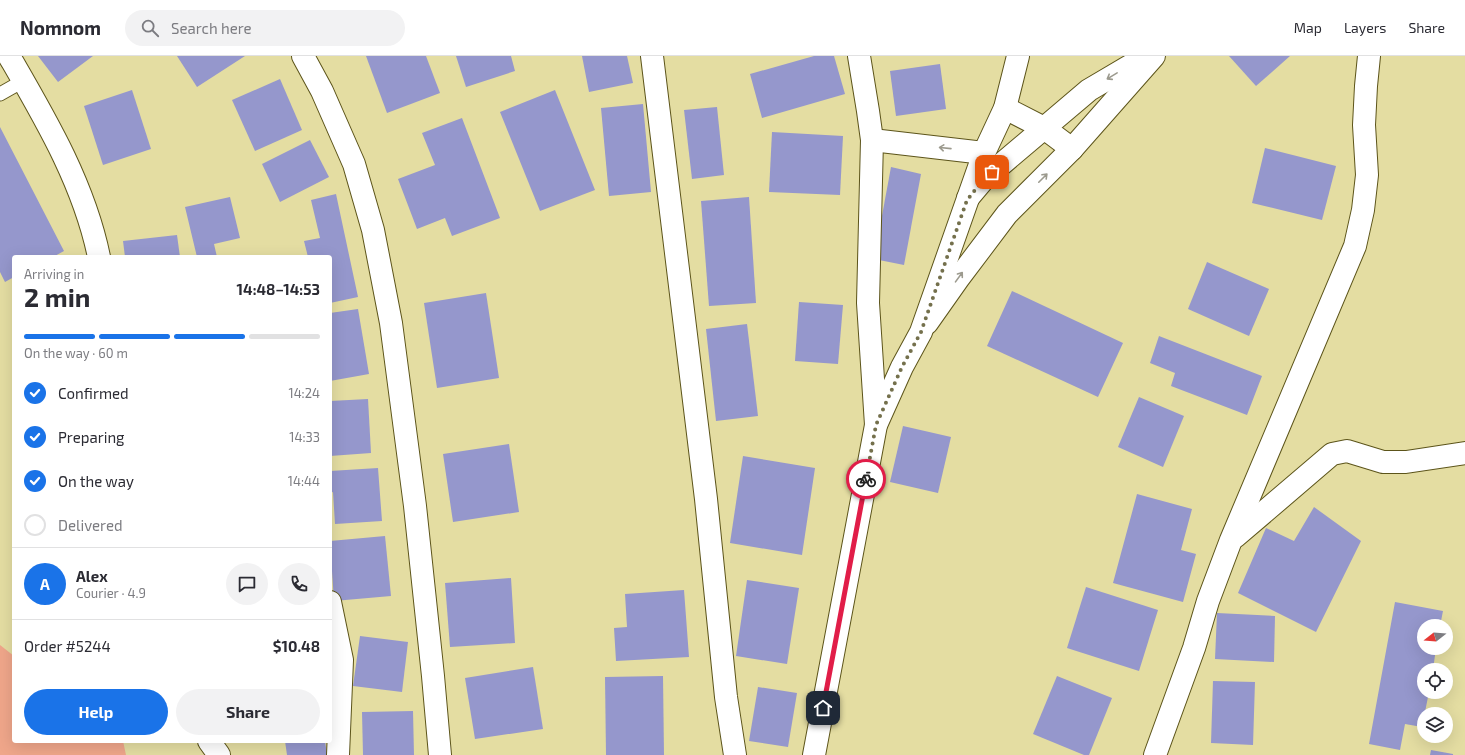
<!DOCTYPE html>
<html lang="en">
<head>
<meta charset="utf-8">
<style>
	:root { --surface:#fff; --page:#f2f2f3; --text:#2b2b33; --muted:#7c7c81; --line:#e1e1e2; --accent:#1a73e8 }
	body { margin:0; font-family:"Exo 2",sans-serif; background:var(--page); color:var(--text); height:100vh; display:flex; flex-direction:column; font-size:15px; white-space:nowrap }
	* { box-sizing:border-box; margin:0 }
	p { font-size:13px; color:var(--muted) }
	.icon { flex:none; width:22px; height:22px; fill:none; stroke:currentColor; stroke-width:2; stroke-linecap:round; stroke-linejoin:round }
	.map { position:relative; flex:1; overflow:hidden }
	.drawer { position:absolute; left:12px; top:199px; width:320px; height:488px; display:flex; flex-direction:column; background:var(--surface); border-radius:4px; box-shadow:0 4px 16px #0002 }
	.drawer>* { flex:none }
	.needle { width:26px; rotate:253deg }
	.controls { position:absolute; left:1417px; top:563px; display:grid; gap:8px }
	.controls a { display:grid; place-items:center; width:36px; height:36px; border-radius:50%; background:var(--surface); box-shadow:0 4px 16px #0002; font-size:20px }
	.pin { position:absolute; display:grid; place-items:center; width:34px; height:34px; color:#fff; margin:-17px; border-radius:8px; box-shadow:0 2px 6px #0006 }
	.courier { position:absolute; display:grid; place-items:center; width:40px; height:40px; margin:-20px; border:3px solid #e11d48; border-radius:50%; background:#fff; color:#222; box-shadow:0 1px 5px #0007 }
	.head em { font-style:normal; font-weight:700 }
	.head div { display:flex; flex-direction:column-reverse }
	.head { display:flex; align-items:center; justify-content:space-between; height:68px; padding:0 12px }
	h1 { font-size:26px; font-weight:700; line-height:30px }
	.bar { display:grid; grid-template-columns:repeat(4,1fr); gap:6px 4px; align-content:center; height:48px; padding:0 12px }
	.bar i { height:5px; border-radius:3px; background:var(--line) }
	.bar .on { background:var(--accent) }
	.bar p { grid-column:span 4 }
	.line { display:flex; align-items:center; gap:10px; padding:0 12px; border-top:1px solid var(--line) }
	.line div { flex:1 }
	.round { display:grid; place-items:center; flex:none; width:42px; height:42px; border-radius:21px; background:var(--page) }
	ol { padding:0 12px; list-style:none }
	li { display:flex; align-items:center; gap:12px; height:44px }
	li p { margin-inline-start:auto }
	li .icon { padding:4px; border-radius:50%; background:var(--accent); color:#fff; stroke-width:4 }
	li:last-child { color:var(--muted) }
	li i { width:22px; height:22px; border:2px solid var(--line); border-radius:50% }
	.primary-button { display:flex; gap:8px; margin-top:auto; padding:8px 12px }
	.primary-button a { flex:1; height:46px; border-radius:24px; background:var(--accent); color:#fff; font-size:16px; font-weight:700; line-height:46px; text-align:center }
	.primary-button a+a { background:var(--page); color:var(--text) }
	header { display:flex; align-items:center; gap:24px; box-sizing:border-box; height:56px; padding:0 20px; background:var(--surface); border-bottom:1px solid var(--line) }
	header strong { font-size:19px }
	nav { display:flex; gap:22px; margin-inline-start:auto; font-size:14px }
	.search { width:280px; height:36px; background:var(--page); display:flex; align-items:center; gap:10px; box-sizing:border-box; padding:0 14px; border-radius:22px; color:var(--muted); font-size:15px }
	.map>svg:first-child { display:block }
	.green { fill:#efa68a }
	.building { fill:#9597cc }
	.lines { fill:none; stroke-linecap:round; stroke-linejoin:round }
	.service-casing { stroke:#5c541a; stroke-width:15 }
	.minor-casing { stroke:#5c541a; stroke-width:24 }
	.secondary-casing { stroke:#5c541a; stroke-width:24 }
	.service { stroke:#fff; stroke-width:13 }
	.minor { stroke:#fff; stroke-width:22 }
	.secondary { stroke:#fff; stroke-width:22 }
	.oneway { stroke:#9c9a8e }
	.done { stroke:#74704c; stroke-width:4; stroke-dasharray:0 7.2 }
	.route { stroke:#e11d48; stroke-width:5 }
</style>
</head>
<body>
<header>
<strong>Nomnom</strong>
<div class="search"><svg class="icon" aria-label="search" viewBox="0 0 24 24"><circle cx="10" cy="10" r="6"/><path d="M15 15l6 6"/></svg>Search here</div>
<nav><a>Map</a><a>Layers</a><a>Share</a></nav>
</header>
<div class="map">
<svg width="1465" height="699" viewBox="0 0 1465 699">
	<rect width="100%" height="100%" fill="#e4dda2"/>
	<polygon class="green" points="0,589 14,600 14,685 123,685 126,699 0,699"/>
	<g class="building">
		<polygon points="38,0 93,0 58,26"/>
		<polygon points="177,0 245,0 197,31"/>
		<polygon points="366,0 426,0 440,37 387,57"/>
		<polygon points="456,0 511,0 515,15 466,31"/>
		<polygon points="582,0 627,0 633,27 589,36"/>
		<polygon points="814,0 834,0 845,38 762,62 750,18"/>
		<polygon points="1229,0 1290,0 1256,30"/>
		<polygon points="940,8 946,53 896,60 890,15"/>
		<polygon points="280,23 302,74 255,95 232,44"/>
		<polygon points="132,34 151,93 103,109 84,50"/>
		<polygon points="555,34 595,134 540,155 500,56"/>
		<polygon points="643,48 651,136 609,140 601,52"/>
		<polygon points="717,51 724,119 692,123 684,54"/>
		<polygon points="462,62 500,162 452,180 445,162 417,173 398,123 435,109 422,77"/>
		<polygon points="0,71 64,195 53,201 14,201 14,221 5,226 0,216"/>
		<polygon points="772,76 843,80 840,139 769,136"/>
		<polygon points="310,84 329,121 280,146 262,108"/>
		<polygon points="1265,92 1336,110 1322,164 1252,147"/>
		<polygon points="891,111 921,118 904,209 874,203"/>
		<polygon points="336,138 358,241 330,247 330,201 308,201 304,185 320,182 311,144"/>
		<polygon points="230,141 240,182 214,188 217,201 197,201 185,151"/>
		<polygon points="749,141 756,247 709,250 701,145"/>
		<polygon points="177,179 180,201 125,201 123,185"/>
		<polygon points="1207,206 1269,233 1249,280 1188,253"/>
		<polygon points="1012,235 1123,287 1098,341 987,290"/>
		<polygon points="486,237 499,322 437,332 424,247"/>
		<polygon points="799,246 843,249 838,308 795,305"/>
		<polygon points="358,253 369,318 330,325 330,257"/>
		<polygon points="747,268 758,360 716,365 706,273"/>
		<polygon points="1159,280 1262,320 1247,359 1171,330 1175,317 1150,307"/>
		<polygon points="1139,341 1184,360 1163,411 1118,391"/>
		<polygon points="368,343 371,397 330,400 330,345"/>
		<polygon points="903,370 951,381 938,437 890,426"/>
		<polygon points="509,388 519,456 453,466 443,398"/>
		<polygon points="743,400 815,412 802,499 730,487"/>
		<polygon points="378,412 382,465 335,468 333,436 330,437 330,415"/>
		<polygon points="1137,438 1192,453 1181,494 1196,498 1183,546 1113,527"/>
		<polygon points="1314,451 1361,485 1316,576 1238,537 1266,472 1294,485"/>
		<polygon points="385,480 391,540 334,545 330,485"/>
		<polygon points="511,522 515,587 450,591 445,527"/>
		<polygon points="747,524 799,532 787,608 736,600"/>
		<polygon points="1086,531 1158,554 1139,615 1067,592"/>
		<polygon points="684,534 689,601 616,605 614,572 627,571 625,538"/>
		<polygon points="1395,546 1443,555 1440,570 1424,570 1424,592 1436,592 1433,614 1424,614 1424,636 1429,636 1422,671 1405,668 1400,694 1369,688"/>
		<polygon points="1217,557 1275,560 1274,606 1215,603"/>
		<polygon points="360,580 408,586 402,636 353,630"/>
		<polygon points="533,611 543,673 475,683 465,622"/>
		<polygon points="663,620 664,699 606,699 605,621"/>
		<polygon points="1057,620 1112,642 1089,699 1084,699 1033,678"/>
		<polygon points="1213,625 1255,626 1253,689 1211,687"/>
		<polygon points="758,631 797,637 788,691 749,685"/>
		<polygon points="413,655 414,699 363,699 362,656"/>
		<polygon points="285,685 325,685 327,699 287,699"/>
		<polygon points="1431,694 1453,698 1453,699 1430,699"/>
	</g>
	<g class="lines">
		<g class="service-casing">
			<polyline id="service" points="0,38 23,25"/>
		</g>
		<g class="minor-casing">
			<g id="minor">
				<path d="M 9,0 C 46,64 84,128 99,201"/>
				<polyline points="652,0 706,443 726,641 735,699"/>
				<polyline points="859,0 868,55 872,84 868,247 876,369"/>
				<polyline points="872,84 984,97"/>
				<polyline points="968,142 984,123 1089,34 1145,1"/>
				<polyline points="927,267 958,223 1007,158 1072,93 1154,0"/>
				<polyline points="1235,481 1332,398 1347,395 1383,406 1406,406 1465,397"/>
				<polyline points="330,546 342,604 338,699"/>
				<polyline points="209,685 219,699"/>
				<polyline points="1155,699 1194,592 1208,545 1231,484 1355,190 1363,154 1367,119 1364,69 1366,30 1369,0"/>
			</g>
		</g>
		<g class="secondary-casing">
			<g id="secondary">
				<polyline points="303,0 322,35 354,108 373,174 391,267 415,450 433,620 440,699"/>
				<polyline points="1005,52 1044,72 1072,93"/>
				<polyline points="814,699 876,369 902,311 921,276 984,97 1005,52 1018,0"/>
			</g>
		</g>
		<use href="#service" class="service"/>
		<use href="#minor" class="minor"/>
		<use href="#secondary" class="secondary"/>
	</g>
	<defs><path id="oneway-shaft" d="M-6 0H5M1.5-3L5.5 0L1.5 3" fill="none" stroke-width="1.6" stroke-linecap="round" stroke-linejoin="round"/></defs>
	<g class="oneway">
		<use href="#oneway-shaft" transform="translate(1112 20) rotate(149)"/>
		<use href="#oneway-shaft" transform="translate(945 92) rotate(-174)"/>
		<use href="#oneway-shaft" transform="translate(1043 122) rotate(-45)"/>
		<use href="#oneway-shaft" transform="translate(959 221) rotate(-54)"/>
	</g>
	<g class="lines">
		<polyline class="done" points="866,423 876,369 902,311 921,276 967,144 984,123 992,116"/>
		<polyline class="route" points="823,652 866,423"/>
	</g>
</svg>
<div class="controls">
<a><svg class="needle" viewBox="-14 -14 28 28"><path d="M0-13l5 13h-10z" fill="#e53935"/><path d="M0 13l5-13h-10z" fill="#7c7c81"/></svg></a>
<a><svg class="icon" aria-label="locate" viewBox="0 0 24 24"><circle cx="12" cy="12" r="6"/><path d="M12 2v4M12 18v4M2 12h4M18 12h4"/></svg></a>
<a><svg class="icon" aria-label="layers" viewBox="0 0 24 24"><path d="M12 4l9 5-9 5-9-5zM3 14l9 5 9-5"/></svg></a>
</div>
<div class="pin" style="left:992px;top:116px;background:#ea580c"><svg class="icon" aria-label="bag" viewBox="0 0 24 24"><path d="M5 8h14l-1 12H6zM9 8a3 3 0 0 1 6 0"/></svg></div>
<div class="pin" style="left:823px;top:652px;background:#1f2937"><svg class="icon" aria-label="home" viewBox="0 0 24 24"><path d="M3 11l9-7 9 7M6 9v11h12V9"/></svg></div>
<div class="courier" style="left:866px;top:423px"><svg class="icon" aria-label="bike" viewBox="0 0 24 24"><circle cx="6" cy="16" r="4"/><circle cx="18" cy="16" r="4"/><path d="M6 16l4-8h5l3 8M10 8l3 8H6M13 5h3"/></svg></div>
<section class="drawer">
<div class="head"><div><h1>2 min</h1><p>Arriving in</p></div><em>14:48–14:53</em></div>
<div class="bar"><i class="on"></i><i class="on"></i><i class="on"></i><i></i><p>On the way · 60 m</p></div>
<ol>
<li><svg class="icon" aria-label="check" viewBox="0 0 24 24"><path d="M5 12l5 5 9-10"/></svg>Confirmed<p>14:24</p></li>
<li><svg class="icon" aria-label="check" viewBox="0 0 24 24"><path d="M5 12l5 5 9-10"/></svg>Preparing<p>14:33</p></li>
<li><svg class="icon" aria-label="check" viewBox="0 0 24 24"><path d="M5 12l5 5 9-10"/></svg>On the way<p>14:44</p></li>
<li><i></i>Delivered</li>
</ol>
<div class="line" style="height:72px"><b class="round" style="background:var(--accent);color:#fff">A</b><div><b>Alex</b><p>Courier · 4.9</p></div><a class="round"><svg class="icon" aria-label="chat" viewBox="0 0 24 24"><path d="M4 5h16v11H9l-5 4z"/></svg></a><a class="round"><svg class="icon" aria-label="phone" viewBox="0 0 24 24"><path d="M5 4h4l2 5-3 2q2 4 5 5l2-3 5 2v4C11 20 4 13 5 4z"/></svg></a></div>
<div class="line" style="height:52px"><div>Order #5244</div><b>$10.48</b></div>
<div class="primary-button"><a>Help</a><a>Share</a></div>
</section>
</div>
</body>
</html>
